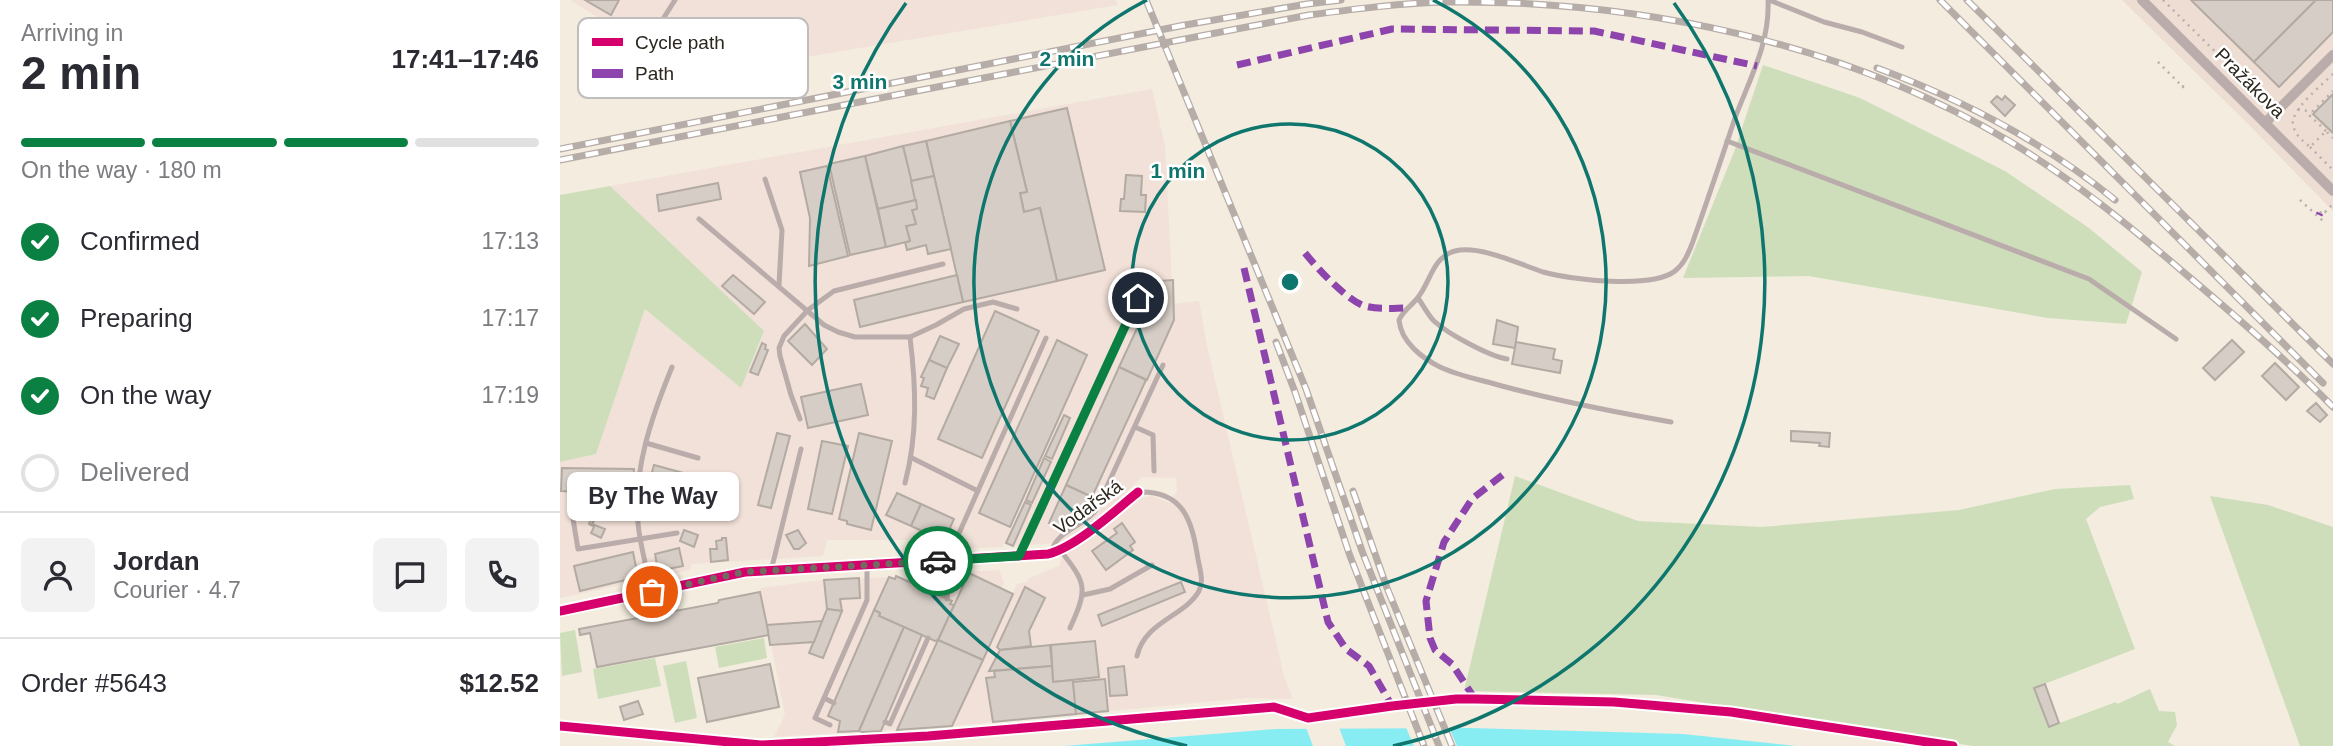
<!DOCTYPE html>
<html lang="en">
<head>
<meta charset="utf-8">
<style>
	:root { --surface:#fff; --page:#f2f2f3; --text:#2b2b33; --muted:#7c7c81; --line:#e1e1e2; --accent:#0b8043 }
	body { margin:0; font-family:Helvetica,sans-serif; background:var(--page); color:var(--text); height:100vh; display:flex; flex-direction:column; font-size:26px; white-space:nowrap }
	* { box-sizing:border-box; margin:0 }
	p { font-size:23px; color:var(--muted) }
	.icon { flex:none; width:38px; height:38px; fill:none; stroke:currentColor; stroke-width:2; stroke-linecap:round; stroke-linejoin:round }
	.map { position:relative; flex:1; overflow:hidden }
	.panel { display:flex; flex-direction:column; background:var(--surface); width:560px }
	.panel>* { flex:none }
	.pin { position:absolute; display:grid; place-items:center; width:60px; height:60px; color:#fff; margin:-30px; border:4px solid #fff; border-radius:50%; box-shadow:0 2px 7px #0007 }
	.courier { position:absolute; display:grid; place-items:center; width:70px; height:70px; margin:-35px; border:5px solid #0b8043; border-radius:50%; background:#fff; color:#222; box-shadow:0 2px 9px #0007 }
	.bubble { position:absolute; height:49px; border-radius:10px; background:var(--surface); box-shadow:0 2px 5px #0004; font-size:23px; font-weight:800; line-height:49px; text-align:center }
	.headline em { font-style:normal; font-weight:800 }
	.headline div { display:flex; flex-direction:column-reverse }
	.headline { display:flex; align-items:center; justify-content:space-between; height:119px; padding:0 21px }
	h1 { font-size:46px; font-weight:800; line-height:52px }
	.bar { display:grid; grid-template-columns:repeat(4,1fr); gap:10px 7px; align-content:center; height:84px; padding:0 21px }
	.bar i { height:9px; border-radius:5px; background:var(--line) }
	.bar .current { background:var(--accent) }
	.bar p { grid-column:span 4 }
	.line { display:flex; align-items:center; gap:18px; padding:0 21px; border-top:2px solid var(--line) }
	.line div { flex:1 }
	.round { display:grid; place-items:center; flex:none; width:74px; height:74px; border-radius:10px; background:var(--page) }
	ol { padding:0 21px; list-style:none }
	li { display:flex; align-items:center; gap:21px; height:77px }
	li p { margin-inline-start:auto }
	li .icon { padding:7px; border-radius:50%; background:var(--accent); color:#fff; stroke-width:4 }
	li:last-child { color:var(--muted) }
	li i { width:38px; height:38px; border:4px solid var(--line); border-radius:50% }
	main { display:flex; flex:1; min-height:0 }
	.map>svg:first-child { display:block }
	.commercial { fill:#eeddd2 }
	.industrial { fill:#f2e1d8 }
	.green { fill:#cedeba }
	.water { fill:#88edf3 }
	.pier { fill:#f3ecdf }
	.building { fill:#d6cec6; stroke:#b3aba3; stroke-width:2 }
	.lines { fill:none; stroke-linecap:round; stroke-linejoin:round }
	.path { stroke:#b9b0ac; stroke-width:2.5; stroke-dasharray:2 5; stroke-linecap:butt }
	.lane { stroke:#b9acab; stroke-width:5 }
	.street { stroke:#b9acab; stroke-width:10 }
	.rail-casing { stroke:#b6aca8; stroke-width:7 }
	.rail { stroke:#fff; stroke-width:4.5; stroke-dasharray:13; stroke-linecap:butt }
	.quiet { stroke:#8e44ad; stroke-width:7; stroke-dasharray:14 7; stroke-linecap:butt }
	.cycleway-casing { stroke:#fff; stroke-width:13 }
	.cycleway { stroke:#d6006c; stroke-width:9 }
	.done { stroke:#716b62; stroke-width:7; stroke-dasharray:0 12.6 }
	.route { stroke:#0b8043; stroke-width:9 }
	.ring { fill:none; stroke:#0f766e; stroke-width:3.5 }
	.labels { text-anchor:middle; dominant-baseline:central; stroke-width:5; stroke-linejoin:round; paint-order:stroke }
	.street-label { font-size:19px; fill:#2b261e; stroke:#fff }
	.key { fill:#fff; stroke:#bfbebc; stroke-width:2 }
	.key-label { font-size:19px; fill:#2b261e }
	.centre { fill:#0f766e; stroke:#fff; stroke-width:3.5 }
	.ring-label { font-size:21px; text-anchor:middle; font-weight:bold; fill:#0f766e; stroke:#fff; stroke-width:5; stroke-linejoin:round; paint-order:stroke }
</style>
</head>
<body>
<main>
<section class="panel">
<div class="headline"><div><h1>2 min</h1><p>Arriving in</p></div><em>17:41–17:46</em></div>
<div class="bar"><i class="current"></i><i class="current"></i><i class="current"></i><i></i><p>On the way · 180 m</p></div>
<ol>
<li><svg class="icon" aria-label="check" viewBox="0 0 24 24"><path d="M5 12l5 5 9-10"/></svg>Confirmed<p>17:13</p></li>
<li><svg class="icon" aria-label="check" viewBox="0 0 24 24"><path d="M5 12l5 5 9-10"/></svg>Preparing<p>17:17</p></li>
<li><svg class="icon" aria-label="check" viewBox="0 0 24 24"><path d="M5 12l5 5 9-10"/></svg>On the way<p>17:19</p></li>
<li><i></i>Delivered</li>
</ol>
<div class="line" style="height:126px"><a class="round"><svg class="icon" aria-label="person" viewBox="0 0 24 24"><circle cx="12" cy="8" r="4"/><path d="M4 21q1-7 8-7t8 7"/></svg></a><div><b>Jordan</b><p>Courier · 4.7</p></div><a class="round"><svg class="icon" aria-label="chat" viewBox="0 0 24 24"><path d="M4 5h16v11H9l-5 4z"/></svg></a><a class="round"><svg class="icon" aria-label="phone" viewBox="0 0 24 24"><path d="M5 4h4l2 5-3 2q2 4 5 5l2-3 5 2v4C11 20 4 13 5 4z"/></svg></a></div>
<div class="line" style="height:91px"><div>Order #5643</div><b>$12.52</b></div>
</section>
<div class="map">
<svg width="1773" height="746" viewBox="0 0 1773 746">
	<rect width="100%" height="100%" fill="#f3ecdf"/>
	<polygon class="commercial" points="1562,0 1773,0 1773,211 1688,124"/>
	<g class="industrial">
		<polygon points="10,0 556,0 558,5 131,76"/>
		<polygon points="592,89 605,146 613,304 639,301 647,346 724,676 733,699 687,698 392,726 214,737 225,715 200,588 264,580 329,577 335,579 336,576 361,588 361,574 439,570 444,582 442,588 453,593 457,584 467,582 470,578 501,565 500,561 510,550 576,499 592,496 610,503 617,491 616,478 582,477 539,518 499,543 453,546 445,542 442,547 376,550 373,547 375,540 267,540 263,556 132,564 130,570 0,598 0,462 36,453 85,309 181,388 204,332 50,186"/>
	</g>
	<g class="green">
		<polygon points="1203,65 1300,98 1445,171 1529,228 1582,272 1566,324 1488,318 1249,276 1123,278 1174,152"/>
		<polygon points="50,186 204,331 181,388 85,309 36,454 0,462 0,195"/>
		<polygon points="955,476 1078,521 1202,527 1399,510 1495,489 1570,485 1574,499 1540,507 1526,519 1575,649 1474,688 1489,727 1556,702 1557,704 1590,689 1599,711 1615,712 1617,725 1608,742 1615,746 1413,746 1096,695 904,691"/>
		<polygon points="1650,496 1708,505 1773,527 1773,746 1740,746"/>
		<polygon points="15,630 22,672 2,676 0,633"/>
		<polygon points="204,638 207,658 159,668 155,647"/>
		<polygon points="95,658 101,686 38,699 33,669"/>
		<polygon points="126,661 137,718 115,723 103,666"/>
	</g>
	<polygon class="water" points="909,728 1123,734 1236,746 504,746 716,729"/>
	<g class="pier">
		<polygon points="745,725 778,725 786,746 753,746"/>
		<polygon points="845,725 888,725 897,746 854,746"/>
	</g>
	<g class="building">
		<polygon points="25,0 59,0 51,15"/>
		<polygon points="1631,0 1756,0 1694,62"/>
		<polygon points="1756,0 1773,0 1773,32 1719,87 1694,62"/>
		<polygon points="1773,94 1773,133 1753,114"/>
		<polygon points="1437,96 1442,100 1445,96 1455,105 1445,116 1431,102"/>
		<polygon points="507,108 545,270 497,281 480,208 464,212 460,193 467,192 450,121"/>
		<polygon points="450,121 467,192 460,193 464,212 480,208 497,281 403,302 366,141"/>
		<polygon points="366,141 374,176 351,181 343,146"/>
		<polygon points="343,146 356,200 318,209 305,156"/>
		<polygon points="305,156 326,247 290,255 269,164"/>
		<polygon points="267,166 288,256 249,266 250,218 240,172"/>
		<polygon points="566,175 582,176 581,195 586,195 585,212 560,211 561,199 564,199"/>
		<polygon points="374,176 391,249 368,254 366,245 347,250 345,242 350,241 346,226 356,224 352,210 357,209 351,181"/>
		<polygon points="158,183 161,199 99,211 97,195"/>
		<polygon points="356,200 357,209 352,210 356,224 346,226 350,241 326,247 318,209"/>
		<polygon points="173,275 205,302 194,314 162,286"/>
		<polygon points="397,275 403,302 300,327 294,300"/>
		<polygon points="613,280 614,320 587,380 559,367 599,281"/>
		<polygon points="435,311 479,331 422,458 378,439"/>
		<polygon points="937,320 958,327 955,348 933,344"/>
		<polygon points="245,324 267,349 252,365 228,341"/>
		<polygon points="380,336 399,344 387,368 369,360"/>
		<polygon points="497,340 527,355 450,527 419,513"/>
		<polygon points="1672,340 1684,352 1655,380 1643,368"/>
		<polygon points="956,342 995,349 993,359 1002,361 1000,373 952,364"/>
		<polygon points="202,343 206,345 205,349 208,350 198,375 190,372"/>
		<polygon points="369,360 387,368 374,399 366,396 368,388 361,386 364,378 361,377"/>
		<polygon points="1715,363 1739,387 1726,400 1702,376"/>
		<polygon points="559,367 586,380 532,497 506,485"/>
		<polygon points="301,384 308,415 248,428 241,397"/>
		<polygon points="1756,403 1767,415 1760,422 1747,411"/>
		<polygon points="504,415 510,418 492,459 485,456"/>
		<polygon points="1231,431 1270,433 1269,447 1259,446 1260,443 1231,441"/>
		<polygon points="217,433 230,436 211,508 198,505"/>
		<polygon points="299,433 332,441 311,530 287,524 287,521 279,519"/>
		<polygon points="262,441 288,446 272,514 248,509"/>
		<polygon points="484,458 491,462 472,503 466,500"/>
		<polygon points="94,465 149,480 143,505 87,490"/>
		<polygon points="2,468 74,469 73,490 18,489 18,492 1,491"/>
		<polygon points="506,485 532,497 524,515 497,526 489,523"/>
		<polygon points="337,493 361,504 351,526 326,515"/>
		<polygon points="465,502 471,505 453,546 446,543"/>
		<polygon points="361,504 394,519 384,541 351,526"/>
		<polygon points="31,519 34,521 32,524 45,529 41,538 31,533 34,527 29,524"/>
		<polygon points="562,523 575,542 570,546 573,550 546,570 532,551 557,533 554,529"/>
		<polygon points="124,530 138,535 134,547 120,541"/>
		<polygon points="238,530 246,543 239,549 234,549 226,535"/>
		<polygon points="162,538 166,538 168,560 151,562 150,549 157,549 156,541 162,540"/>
		<polygon points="119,548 123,566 98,571 95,554"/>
		<polygon points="73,552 78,577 20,591 14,566"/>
		<polygon points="383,572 385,598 362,588 361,574"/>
		<polygon points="409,573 453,594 423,660 378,640"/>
		<polygon points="336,576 392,601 390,604 394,605 378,640 375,641 319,616 320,613 314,610 329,577 335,579"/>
		<polygon points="299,578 300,598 280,599 282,611 267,609 264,580"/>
		<polygon points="621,582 625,592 542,626 538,615"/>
		<polygon points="465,587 485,598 469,631 471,646 440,650 437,647"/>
		<polygon points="200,592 209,635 37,667 30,633 20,635 19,629 158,603 159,600"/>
		<polygon points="267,609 282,611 263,658 249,653"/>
		<polygon points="314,610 320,613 319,616 344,627 299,731 278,732 280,721 268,716"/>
		<polygon points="262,621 254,642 210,645 207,625"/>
		<polygon points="344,627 362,635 321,731 302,732 299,731"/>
		<polygon points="378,640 423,660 392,726 337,730"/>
		<polygon points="535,641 539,677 493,682 491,645"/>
		<polygon points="490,645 492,666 429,671 440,650"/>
		<polygon points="210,664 219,707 147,722 138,678"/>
		<polygon points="492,666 493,682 513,680 516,714 433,722 426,678 435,677 434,671"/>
		<polygon points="564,666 567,695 550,696 548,668"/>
		<polygon points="545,679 548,711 516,714 513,682"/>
		<polygon points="1485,684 1499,723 1489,727 1474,688"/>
		<polygon points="78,701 83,714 64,720 60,707"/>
	</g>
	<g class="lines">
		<g class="path">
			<polyline points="1603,0 1699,95 1714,99"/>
			<polyline points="1598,62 1623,87 1623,84"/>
			<path d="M 1773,74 C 1762,85 1730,110 1733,125 C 1735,135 1743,141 1750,147 L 1766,131 L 1773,138"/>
			<polyline points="1738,109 1752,112"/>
			<polyline points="1766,131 1749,115 1773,91"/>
			<polyline points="1750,147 1773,170"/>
			<polyline points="1740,200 1763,221 1764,220"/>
			<polyline points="1760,213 1763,210 1765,212 1773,204"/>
		</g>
		<g class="lane">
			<polyline points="1209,0 1264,22 1302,32 1342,47"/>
			<polyline points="103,19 115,0"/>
			<polyline points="1167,141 1529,279 1616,339"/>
			<polyline points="205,179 222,230 219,285"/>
			<polyline points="139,219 264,325 278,332 295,337 350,337 376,325 404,309 433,302 457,309"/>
			<path d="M 858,298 C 863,305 868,315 874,321 C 888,334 929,356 947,359"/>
			<polyline points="240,419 231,395 220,356 219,348 224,336 248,310 274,291 383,264"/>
			<path d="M 1111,422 C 1054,412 998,401 942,386 C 922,380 899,376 880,367 C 862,358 841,342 839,320 C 844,309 853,305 859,296 C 871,280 873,257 895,251 C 920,245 959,264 983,272 C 1011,280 1092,289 1115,271 C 1124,264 1128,254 1132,244 C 1147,202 1161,160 1175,118 C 1190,78 1210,43 1208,0"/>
			<polyline points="575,427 593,435 594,471"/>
			<polyline points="86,443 138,458"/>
			<polyline points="352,458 418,491"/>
			<path d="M 345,483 C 358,434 356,387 350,337"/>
			<polyline points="117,533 18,549 13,519 21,515 124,511"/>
			<path d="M 500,550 C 527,584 528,588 510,628"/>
			<path d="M 491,553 C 496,530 524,527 536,510 L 603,365"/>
			<polyline points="459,556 578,298"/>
			<polyline points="211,571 241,449"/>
			<path d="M 92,592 C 87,569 80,546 78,523 C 73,469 92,416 112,367"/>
			<polyline points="523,595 550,589 592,565"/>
			<polyline points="387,599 392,549 486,338"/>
			<path d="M 577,656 C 585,621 624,617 639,591 C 644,581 640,570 638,559 C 632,521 624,490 578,492"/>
			<polyline points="264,698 255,718 270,725"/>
			<polyline points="274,703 264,698 307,600 307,565"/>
			<polyline points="325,722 330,724 368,638"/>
		</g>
		<g class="street">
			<polyline points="1582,0 1773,191"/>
			<polyline points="1705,123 1773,55"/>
			<path d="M 0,611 L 185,572 L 488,554 C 516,547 555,511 578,492"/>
		</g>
		<g class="rail-casing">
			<g id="rail">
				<polyline points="586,0 746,389 802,551 879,746"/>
				<polyline points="1380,0 1763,383"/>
				<polyline points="1407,0 1773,364"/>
				<path d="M 1317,68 C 1403,100 1484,142 1555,200"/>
				<polyline points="0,149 625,25 747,4 781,0"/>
				<path d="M 0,160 L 749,15 C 795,9 841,3 887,2 C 1080,0 1282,42 1449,141 C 1514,180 1571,227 1628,276 C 1678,318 1727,360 1773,407"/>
				<polyline points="716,342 735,392 790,556 864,746"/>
				<polyline points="793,491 827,588 892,746"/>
			</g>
		</g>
		<use href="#rail" class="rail"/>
		<g class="quiet">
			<polyline points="677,65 832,29 1034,31 1197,66"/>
			<polyline points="1759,215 1760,213"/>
			<path d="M 745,253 C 758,269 784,297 802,305 C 815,310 833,308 846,308"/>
			<polyline points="684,268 768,622 786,649 809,666 832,706"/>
			<polyline points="915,699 892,664 875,650 870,638 866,601 884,542 912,499 945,473"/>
		</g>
		<g class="cycleway-casing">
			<g id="cycleway">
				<path d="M 0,611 L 185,572 L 488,554 C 516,547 555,511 578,492"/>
				<polyline points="0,726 201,745 368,736 714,707 748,718 832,706 896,699 915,699 1054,702 1171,712 1393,746"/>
			</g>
		</g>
		<use href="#cycleway" class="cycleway"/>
	</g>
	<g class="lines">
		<polyline class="done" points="92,592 184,572 378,561"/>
		<polyline class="route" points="378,561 459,556 578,298"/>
	</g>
	<g class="ring">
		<circle cx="730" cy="282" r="158"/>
		<path d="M873 0A316 316 0 1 1 587 0"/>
		<path d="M627 746A475 475 0 0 1 346 3M1114 3A475 475 0 0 1 833 746"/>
	</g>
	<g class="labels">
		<g class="street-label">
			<text transform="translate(1690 83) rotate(45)">Pražákova</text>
			<text transform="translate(528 507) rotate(-36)">Vodařská</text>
		</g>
	</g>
	<rect x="18" y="18" width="230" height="80" rx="10" class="key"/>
	<rect x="32" y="38" width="31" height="8" fill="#d6006c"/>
	<rect x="32" y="69" width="31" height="9" fill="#8e44ad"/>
	<g class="key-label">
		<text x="75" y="49">Cycle path</text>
		<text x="75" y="80">Path</text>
	</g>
	<circle cx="730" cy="282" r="10" class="centre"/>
	<g class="ring-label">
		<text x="507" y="66">2 min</text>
		<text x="300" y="89">3 min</text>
		<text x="618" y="178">1 min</text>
	</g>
</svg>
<div class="pin" style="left:92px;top:592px;background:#ea580c"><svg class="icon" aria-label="bag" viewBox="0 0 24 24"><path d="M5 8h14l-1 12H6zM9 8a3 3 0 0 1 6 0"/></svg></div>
<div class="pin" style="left:578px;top:298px;background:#1f2937"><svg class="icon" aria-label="home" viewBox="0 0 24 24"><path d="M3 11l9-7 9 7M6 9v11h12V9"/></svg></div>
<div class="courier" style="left:378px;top:561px"><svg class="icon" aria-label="car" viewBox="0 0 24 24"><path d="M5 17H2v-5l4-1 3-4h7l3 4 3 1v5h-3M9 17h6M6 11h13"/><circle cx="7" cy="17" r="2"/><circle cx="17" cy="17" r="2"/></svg></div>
<div class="bubble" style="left:7px;top:472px;width:172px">By The Way</div>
</div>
</main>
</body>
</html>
